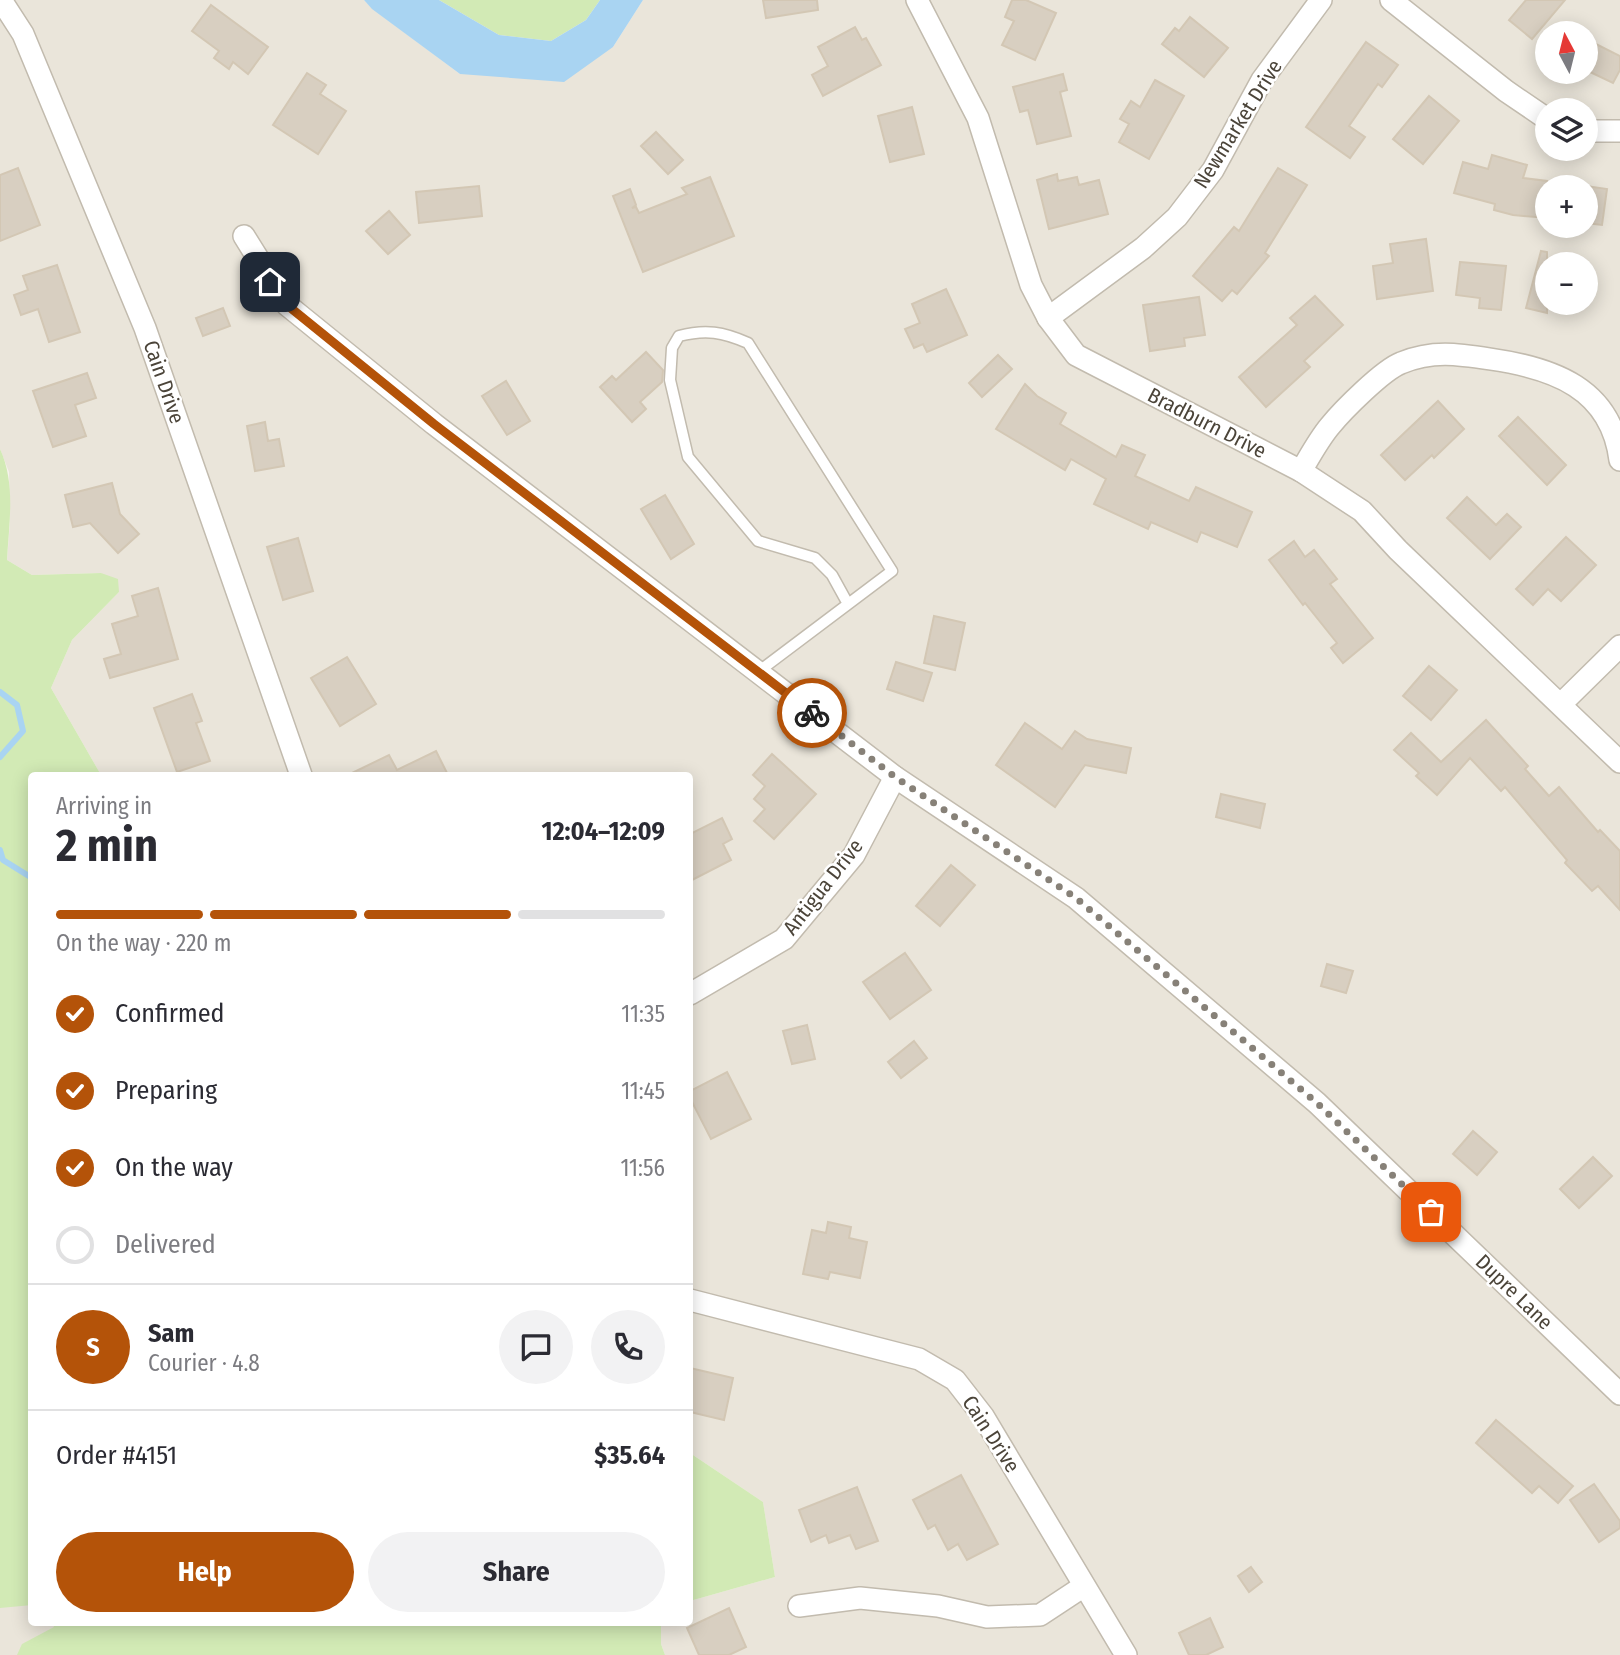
<!DOCTYPE html>
<html lang="en">
<head>
<meta charset="utf-8">
<style>
	:root { --surface:#fff; --page:#f2f2f3; --text:#2b2b33; --muted:#7c7c81; --line:#e1e1e2; --accent:#b45309 }
	body { margin:0; font-family:"Fira Sans Condensed",sans-serif; background:var(--page); color:var(--text); height:100vh; display:flex; flex-direction:column; font-size:26px; white-space:nowrap }
	* { box-sizing:border-box; margin:0 }
	p { font-size:23px; color:var(--muted) }
	.icon { flex:none; width:38px; height:38px; fill:none; stroke:currentColor; stroke-width:2; stroke-linecap:round; stroke-linejoin:round }
	.map { position:relative; flex:1; overflow:hidden }
	.sheet { position:absolute; left:28px; top:772px; width:665px; height:854px; display:flex; flex-direction:column; background:var(--surface); border-radius:7px; box-shadow:0 4px 18px #0003 }
	.sheet>* { flex:none }
	.needle { width:46px; rotate:353deg }
	.fabs { position:absolute; left:1535px; top:21px; display:grid; gap:14px }
	.fabs a { display:grid; place-items:center; width:63px; height:63px; border-radius:50%; background:var(--surface); box-shadow:0 4px 18px #0003; font-size:35px }
	.pin { position:absolute; display:grid; place-items:center; width:60px; height:60px; color:#fff; margin:-30px; border-radius:14px; box-shadow:0 4px 10px #0006 }
	.courier { position:absolute; display:grid; place-items:center; width:70px; height:70px; margin:-35px; border:5px solid #b45309; border-radius:50%; background:#fff; color:#222; box-shadow:0 2px 9px #0007 }
	.summary em { font-style:normal; font-weight:700 }
	.summary div { display:flex; flex-direction:column-reverse }
	.summary { display:flex; align-items:center; justify-content:space-between; height:119px; padding:0 28px }
	h1 { font-size:46px; font-weight:700; line-height:52px }
	.bar { display:grid; grid-template-columns:repeat(4,1fr); gap:10px 7px; align-content:center; height:84px; padding:0 28px }
	.bar i { height:9px; border-radius:5px; background:var(--line) }
	.bar .selected { background:var(--accent) }
	.bar p { grid-column:span 4 }
	.line { display:flex; align-items:center; gap:18px; padding:0 28px; border-top:2px solid var(--line) }
	.line div { flex:1 }
	.round { display:grid; place-items:center; flex:none; width:74px; height:74px; border-radius:37px; background:var(--page) }
	ol { padding:0 28px; list-style:none }
	li { display:flex; align-items:center; gap:21px; height:77px }
	li p { margin-inline-start:auto }
	li .icon { padding:7px; border-radius:50%; background:var(--accent); color:#fff; stroke-width:4 }
	li:last-child { color:var(--muted) }
	li i { width:38px; height:38px; border:4px solid var(--line); border-radius:50% }
	.primary-button { display:flex; gap:14px; margin-top:auto; padding:14px 28px }
	.primary-button a { flex:1; height:80px; border-radius:42px; background:var(--accent); color:#fff; font-size:28px; font-weight:700; line-height:80px; text-align:center }
	.primary-button a+a { background:var(--page); color:var(--text) }
	.map>svg:first-child { display:block }
	.residential { fill:#eae5da; fill-rule:evenodd }
	.green { fill:#d2eab5 }
	.water { fill:#a9d4f2 }
	.lines { fill:none; stroke-linecap:round; stroke-linejoin:round }
	.stream { stroke:#a9d4f2; stroke-width:6 }
	.building { fill:#d8cfc1; stroke:#d3c7b4; stroke-width:2 }
	.lane-casing { stroke:#c2bbae; stroke-width:13 }
	.street-casing { stroke:#c2bbae; stroke-width:24 }
	.lane { stroke:#fff; stroke-width:10 }
	.street { stroke:#fff; stroke-width:21 }
	.done { stroke:#878178; stroke-width:7; stroke-dasharray:0 12.6 }
	.route { stroke:#b45309; stroke-width:9 }
	.labels { text-anchor:middle; dominant-baseline:central; stroke-width:5; stroke-linejoin:round; paint-order:stroke }
	.street-label { font-size:21px; fill:#4b4439; stroke:#fff }
</style>
</head>
<body>
<div class="map">
<svg width="1620" height="1655" viewBox="0 0 1620 1655">
	<rect width="100%" height="100%" fill="#f6f3ec"/>
	<g class="residential">
		<path d="M 0,0 L 364,0 L 373,9 L 460,74 L 613,47 L 643,0 L 1620,0 L 1620,1655 L 665,1655 L 661,1644 L 661,1622 L 690,1622 L 690,1601 L 775,1577 L 763,1502 L 690,1453 L 690,775 L 101,775 L 51,688 L 72,640 L 119,592 L 101,573 L 32,575 L 7,560 L 10,522 L 9,472 L 0,449 ZM 1547,33 L 1586,33 L 1586,72 L 1547,72 ZM 1547,110 L 1586,110 L 1586,149 L 1547,149 ZM 1547,187 L 1586,187 L 1586,226 L 1547,226 ZM 1547,264 L 1586,264 L 1586,303 L 1547,303 Z"/>
		<polygon points="0,1441 31,1496 32,1622 97,1622 114,1655 0,1655"/>
	</g>
	<g class="green">
		<polygon points="439,0 600,0 586,20 551,41 499,35"/>
		<path d="M 0,449 C 16,484 9,523 7,560 L 32,575 L 101,573 L 118,579 L 119,592 L 72,640 L 51,688 L 101,775 L 32,775 L 32,1605 L 0,1608 Z"/>
		<polygon points="690,1453 763,1502 775,1577 690,1601"/>
		<polygon points="52,1622 661,1622 661,1644 665,1655 17,1655 22,1644 54,1627"/>
	</g>
	<polygon class="water" points="364,0 439,0 499,35 551,41 586,20 600,0 643,0 613,47 564,82 460,74 372,9"/>
	<g class="lines">
		<g class="stream">
			<polyline points="0,692 17,705 23,731 0,757"/>
			<polyline points="0,850 3,860 32,878"/>
		</g>
	</g>
	<g class="building">
		<polygon points="763,0 817,0 818,10 766,18"/>
		<polygon points="1012,0 1026,0 1056,13 1035,60 1002,45 1014,21 1005,17"/>
		<polygon points="1526,0 1565,0 1532,39 1509,20"/>
		<polygon points="211,5 268,47 248,74 233,62 229,69 214,58 219,51 192,31"/>
		<polygon points="1190,17 1228,48 1204,77 1162,44 1175,28 1179,31"/>
		<polygon points="855,27 862,40 866,38 881,65 823,96 812,75 828,66 818,47"/>
		<polygon points="1586,39 1620,56 1620,70 1613,83 1586,70"/>
		<polygon points="1366,42 1398,65 1382,87 1378,84 1349,126 1365,137 1350,158 1306,127"/>
		<polygon points="307,73 326,85 320,94 346,111 318,154 273,125"/>
		<polygon points="1063,74 1067,90 1060,92 1071,136 1037,144 1028,110 1020,112 1013,87"/>
		<polygon points="1155,80 1184,96 1149,159 1119,142 1129,124 1120,119 1131,101 1140,107"/>
		<polygon points="1429,96 1459,121 1423,164 1393,139"/>
		<polygon points="912,107 924,154 890,162 878,116"/>
		<polygon points="656,132 683,160 668,174 641,146"/>
		<polygon points="1492,155 1527,165 1523,178 1547,181 1547,218 1513,215 1494,210 1495,204 1454,193 1463,162 1488,169"/>
		<polygon points="18,168 40,225 0,241 0,175"/>
		<polygon points="1278,168 1307,185 1265,253 1269,256 1237,294 1232,290 1222,301 1193,276 1234,227 1239,231"/>
		<polygon points="1057,174 1058,181 1077,177 1079,185 1099,180 1108,214 1049,229 1037,180"/>
		<polygon points="710,177 734,236 643,272 613,196 630,189 636,205 632,208 636,207 639,213 687,194 682,188"/>
		<polygon points="479,186 482,216 419,223 416,192"/>
		<polygon points="1586,186 1607,189 1602,225 1586,223"/>
		<polygon points="389,211 410,235 388,254 366,231"/>
		<polygon points="1426,239 1433,291 1377,299 1373,266 1393,263 1390,244"/>
		<polygon points="1541,251 1547,252 1547,313 1526,308"/>
		<polygon points="1460,262 1506,266 1501,310 1479,308 1480,298 1456,295"/>
		<polygon points="57,265 80,332 49,342 38,309 21,315 14,295 28,290 23,276"/>
		<polygon points="946,289 967,335 927,352 923,344 914,348 905,329 920,323 912,304"/>
		<polygon points="1315,296 1343,325 1304,361 1310,367 1266,407 1239,377 1297,325 1290,318"/>
		<polygon points="1199,297 1205,335 1184,338 1185,346 1150,351 1143,305"/>
		<polygon points="223,308 230,326 203,336 196,318"/>
		<polygon points="646,352 663,370 662,382 640,402 646,409 632,422 600,387 612,376 616,380"/>
		<polygon points="998,355 1012,369 982,397 969,383"/>
		<polygon points="87,373 96,398 75,405 86,436 53,447 33,391"/>
		<polygon points="506,381 530,421 507,435 482,396"/>
		<polygon points="1025,384 1037,396 1066,413 1060,424 1116,457 1122,445 1145,455 1135,476 1189,501 1196,487 1252,512 1237,547 1201,532 1197,542 1151,522 1148,529 1094,504 1106,479 1071,459 1065,470 996,429"/>
		<polygon points="1438,401 1464,429 1434,458 1432,455 1405,480 1381,455"/>
		<polygon points="1518,417 1566,465 1547,485 1499,436"/>
		<polygon points="265,422 268,441 279,439 284,466 255,471 247,426"/>
		<polygon points="112,483 120,514 139,534 118,553 90,523 73,527 65,495"/>
		<polygon points="665,495 694,544 671,559 641,509"/>
		<polygon points="1467,497 1496,525 1507,514 1521,527 1490,559 1447,518"/>
		<polygon points="1566,537 1596,565 1561,601 1548,589 1533,605 1516,589"/>
		<polygon points="298,538 313,591 283,600 267,547"/>
		<polygon points="1294,541 1305,557 1314,550 1337,579 1330,584 1373,638 1343,663 1331,648 1337,643 1305,603 1303,605 1269,560"/>
		<polygon points="158,588 178,659 110,678 104,659 121,654 112,624 138,616 132,596"/>
		<polygon points="934,616 965,623 955,670 924,663"/>
		<polygon points="347,657 376,704 340,726 311,678"/>
		<polygon points="896,662 932,673 923,701 887,689"/>
		<polygon points="1429,666 1457,690 1431,720 1403,696"/>
		<polygon points="192,694 202,721 196,723 210,761 177,772 154,708"/>
		<polygon points="1486,720 1528,766 1525,769 1549,796 1559,787 1598,832 1600,830 1620,851 1620,910 1598,886 1592,891 1565,863 1567,860 1505,787 1501,791 1470,758 1437,795 1416,776 1419,773 1394,750 1411,733 1441,762"/>
		<polygon points="1025,723 1062,749 1075,731 1087,739 1131,748 1126,773 1085,765 1055,807 996,765"/>
		<polygon points="436,751 448,775 348,775 389,755 397,770"/>
		<polygon points="772,754 816,794 774,839 754,821 765,809 754,799 765,786 753,775"/>
		<polygon points="1221,794 1265,804 1260,828 1216,817"/>
		<polygon points="722,818 732,839 723,844 731,860 690,881 690,834"/>
		<polygon points="951,865 975,885 940,926 916,906"/>
		<polygon points="905,953 931,990 890,1019 863,982"/>
		<polygon points="1327,964 1353,971 1346,993 1321,986"/>
		<polygon points="807,1025 815,1059 792,1064 783,1031"/>
		<polygon points="914,1041 927,1058 901,1078 888,1062"/>
		<polygon points="727,1072 751,1119 711,1139 690,1098 690,1091"/>
		<polygon points="1473,1131 1497,1152 1477,1175 1453,1154"/>
		<polygon points="1593,1157 1612,1176 1579,1208 1560,1189"/>
		<polygon points="828,1222 851,1227 849,1238 867,1242 860,1278 830,1272 828,1279 803,1274 812,1230 826,1233"/>
		<polygon points="690,1368 733,1378 724,1420 690,1412"/>
		<polygon points="1496,1420 1573,1486 1558,1503 1539,1486 1532,1493 1476,1443"/>
		<polygon points="961,1475 998,1544 967,1560 958,1544 948,1550 935,1525 928,1529 913,1500"/>
		<polygon points="1594,1484 1620,1521 1620,1528 1599,1542 1570,1500"/>
		<polygon points="857,1487 878,1541 856,1549 850,1535 829,1543 826,1535 811,1542 799,1510"/>
		<polygon points="1251,1567 1262,1582 1249,1592 1238,1576"/>
		<polygon points="729,1608 746,1647 729,1655 699,1655 687,1628"/>
		<polygon points="1210,1618 1223,1647 1206,1655 1189,1655 1179,1633"/>
	</g>
	<g class="lines">
		<g class="lane-casing">
			<path id="lane" d="M 758,672 L 892,571 L 748,343 C 723,332 706,329 679,336 L 672,348 L 670,380 L 688,457 L 758,541 L 815,558 L 832,575 L 848,604"/>
		</g>
		<g class="street-casing">
			<g id="street">
				<polyline points="1,0 23,34 145,328 301,775"/>
				<polyline points="917,0 978,118 1031,285 1048,318 1076,355 1301,471 1362,511 1398,550 1620,762"/>
				<polyline points="1391,0 1506,91 1547,119"/>
				<polyline points="1586,131 1620,131"/>
				<polyline points="244,236 287,305 434,424 895,777 1076,898 1317,1103 1620,1394"/>
				<polyline points="1048,318 1143,248 1177,217 1213,170 1262,80 1321,0"/>
				<path d="M 1301,471 C 1310,456 1319,439 1330,426 C 1343,410 1383,370 1401,363 C 1432,350 1458,354 1490,359 C 1553,368 1611,388 1620,460"/>
				<polyline points="1561,704 1620,646"/>
				<polyline points="690,994 784,939 854,855 895,777"/>
				<polyline points="690,1300 919,1359 955,1380 983,1416 1126,1655"/>
				<polyline points="799,1606 860,1598 938,1606 987,1617 1040,1615 1084,1586"/>
			</g>
		</g>
		<use href="#lane" class="lane"/>
		<use href="#street" class="street"/>
	</g>
	<g class="lines">
		<polyline class="done" points="812,713 895,777 1076,898 1317,1103 1431,1212"/>
		<polyline class="route" points="270,282 287,305 434,424 812,713"/>
	</g>
	<g class="labels">
		<g class="street-label">
			<text transform="translate(1238 124) rotate(-58)">Newmarket Drive</text>
			<text transform="translate(164 382) rotate(71)">Cain Drive</text>
			<text transform="translate(1207 423) rotate(27)">Bradburn Drive</text>
			<text transform="translate(823 887) rotate(-52)">Antigua Drive</text>
			<text transform="translate(1514 1292) rotate(44)">Dupre Lane</text>
			<text transform="translate(991 1434) rotate(57)">Cain Drive</text>
		</g>
	</g>
</svg>
<div class="fabs">
<a><svg class="needle" viewBox="-14 -14 28 28"><path d="M0-13l5 13h-10z" fill="#e53935"/><path d="M0 13l5-13h-10z" fill="#7c7c81"/></svg></a>
<a><svg class="icon" aria-label="layers" viewBox="0 0 24 24"><path d="M12 4l9 5-9 5-9-5zM3 14l9 5 9-5"/></svg></a>
<a>+</a>
<a>−</a>
</div>
<div class="pin" style="left:1431px;top:1212px;background:#ea580c"><svg class="icon" aria-label="bag" viewBox="0 0 24 24"><path d="M5 8h14l-1 12H6zM9 8a3 3 0 0 1 6 0"/></svg></div>
<div class="pin" style="left:270px;top:282px;background:#1f2937"><svg class="icon" aria-label="home" viewBox="0 0 24 24"><path d="M3 11l9-7 9 7M6 9v11h12V9"/></svg></div>
<div class="courier" style="left:812px;top:713px"><svg class="icon" aria-label="bike" viewBox="0 0 24 24"><circle cx="6" cy="16" r="4"/><circle cx="18" cy="16" r="4"/><path d="M6 16l4-8h5l3 8M10 8l3 8H6M13 5h3"/></svg></div>
<section class="sheet">
<div class="summary"><div><h1>2 min</h1><p>Arriving in</p></div><em>12:04–12:09</em></div>
<div class="bar"><i class="selected"></i><i class="selected"></i><i class="selected"></i><i></i><p>On the way · 220 m</p></div>
<ol>
<li><svg class="icon" aria-label="check" viewBox="0 0 24 24"><path d="M5 12l5 5 9-10"/></svg>Confirmed<p>11:35</p></li>
<li><svg class="icon" aria-label="check" viewBox="0 0 24 24"><path d="M5 12l5 5 9-10"/></svg>Preparing<p>11:45</p></li>
<li><svg class="icon" aria-label="check" viewBox="0 0 24 24"><path d="M5 12l5 5 9-10"/></svg>On the way<p>11:56</p></li>
<li><i></i>Delivered</li>
</ol>
<div class="line" style="height:126px"><b class="round" style="background:var(--accent);color:#fff">S</b><div><b>Sam</b><p>Courier · 4.8</p></div><a class="round"><svg class="icon" aria-label="chat" viewBox="0 0 24 24"><path d="M4 5h16v11H9l-5 4z"/></svg></a><a class="round"><svg class="icon" aria-label="phone" viewBox="0 0 24 24"><path d="M5 4h4l2 5-3 2q2 4 5 5l2-3 5 2v4C11 20 4 13 5 4z"/></svg></a></div>
<div class="line" style="height:91px"><div>Order #4151</div><b>$35.64</b></div>
<div class="primary-button"><a>Help</a><a>Share</a></div>
</section>
</div>
</body>
</html>
